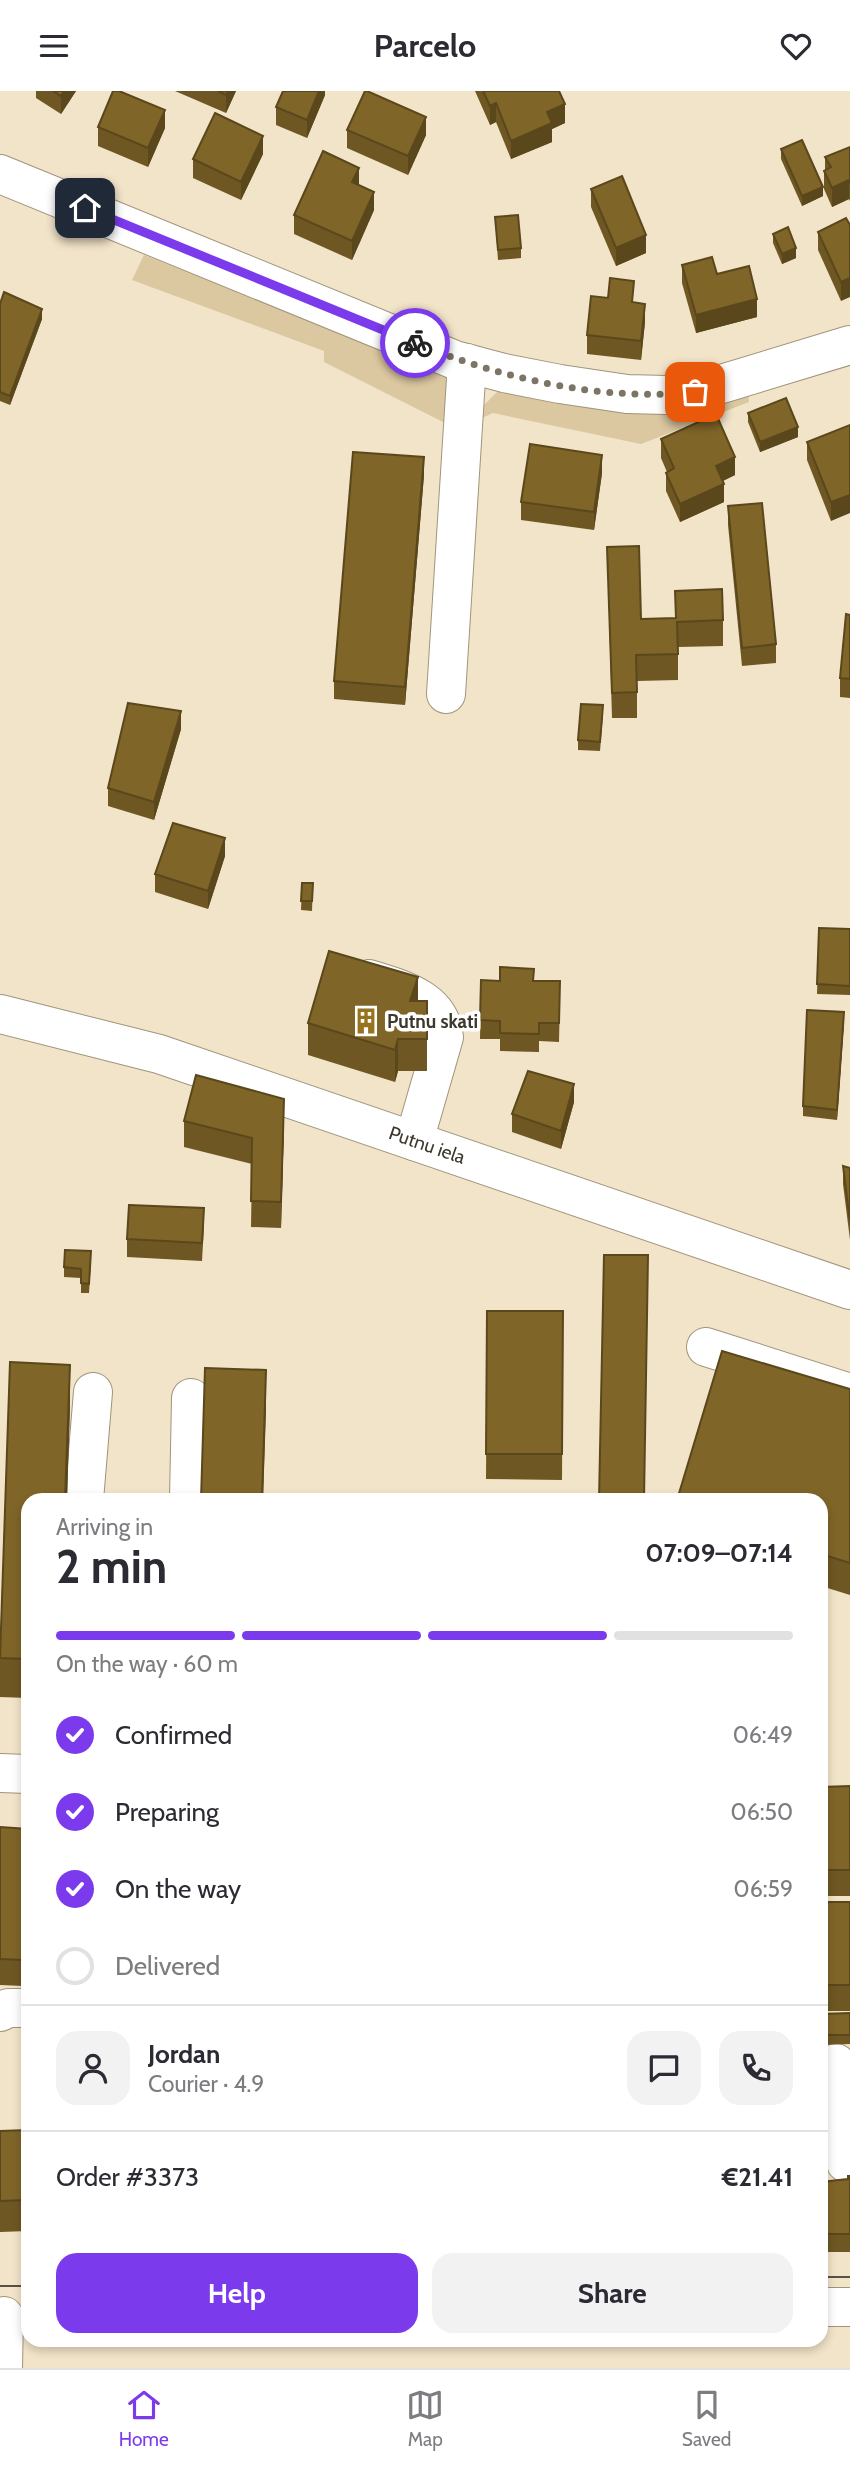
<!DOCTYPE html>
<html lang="en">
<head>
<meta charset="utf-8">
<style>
	:root { --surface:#fff; --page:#f2f2f3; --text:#2b2b33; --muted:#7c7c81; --line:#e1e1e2; --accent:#7c3aed }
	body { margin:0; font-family:Cabin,sans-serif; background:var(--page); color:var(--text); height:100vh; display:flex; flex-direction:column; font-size:26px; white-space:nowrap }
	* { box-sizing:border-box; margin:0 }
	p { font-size:23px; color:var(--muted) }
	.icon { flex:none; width:38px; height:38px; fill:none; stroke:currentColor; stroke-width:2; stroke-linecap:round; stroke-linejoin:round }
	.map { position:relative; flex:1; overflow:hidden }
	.panel { position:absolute; left:21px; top:1402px; width:807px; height:854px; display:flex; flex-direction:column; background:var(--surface); border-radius:21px; box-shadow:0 4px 10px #0003 }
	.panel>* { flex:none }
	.pin { position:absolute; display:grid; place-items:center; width:60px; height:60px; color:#fff; margin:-30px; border-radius:14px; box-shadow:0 4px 10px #0006 }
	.courier { position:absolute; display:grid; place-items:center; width:70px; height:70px; margin:-35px; border:5px solid #7c3aed; border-radius:50%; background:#fff; color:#222; box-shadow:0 2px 9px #0007 }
	.headline em { font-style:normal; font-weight:700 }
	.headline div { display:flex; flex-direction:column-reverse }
	.headline { display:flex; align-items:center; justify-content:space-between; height:119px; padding:0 35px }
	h1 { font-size:46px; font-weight:700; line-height:52px }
	.bar { display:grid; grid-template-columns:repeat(4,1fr); gap:10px 7px; align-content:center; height:84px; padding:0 35px }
	.bar i { height:9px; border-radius:5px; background:var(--line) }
	.bar .on { background:var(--accent) }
	.bar p { grid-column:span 4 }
	.line { display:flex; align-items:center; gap:18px; padding:0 35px; border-top:2px solid var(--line) }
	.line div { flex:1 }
	.round { display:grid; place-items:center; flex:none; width:74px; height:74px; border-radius:21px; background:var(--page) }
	ol { padding:0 35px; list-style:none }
	li { display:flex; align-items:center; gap:21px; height:77px }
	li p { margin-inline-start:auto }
	li .icon { padding:7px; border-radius:50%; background:var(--accent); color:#fff; stroke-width:4 }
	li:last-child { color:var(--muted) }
	li i { width:38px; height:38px; border:4px solid var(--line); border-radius:50% }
	.button { display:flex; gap:14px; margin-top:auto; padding:14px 35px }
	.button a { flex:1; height:80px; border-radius:21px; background:var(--accent); color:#fff; font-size:28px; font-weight:700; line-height:80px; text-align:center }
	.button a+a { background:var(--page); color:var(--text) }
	header { display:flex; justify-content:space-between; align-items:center; height:91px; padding:0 35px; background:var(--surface); font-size:32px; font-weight:700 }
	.tab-bar { display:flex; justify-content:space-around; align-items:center; height:98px; border-top:2px solid var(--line); background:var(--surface); font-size:19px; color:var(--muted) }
	.tab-bar a { display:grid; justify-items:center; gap:4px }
	.tab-bar .on { color:var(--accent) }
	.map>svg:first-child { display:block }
	.green { fill:#dbc7a0 }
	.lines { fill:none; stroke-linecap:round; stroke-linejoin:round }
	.minor-casing { stroke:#a0947b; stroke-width:40 }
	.minor { stroke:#fff; stroke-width:38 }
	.tram { stroke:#585144; stroke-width:2 }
	.wall { fill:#6e5722 }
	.shaded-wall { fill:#5a471c }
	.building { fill:#806528; stroke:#5a471c; stroke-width:2 }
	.done { stroke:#7c7464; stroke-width:7; stroke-dasharray:0 12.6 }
	.route { stroke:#7c3aed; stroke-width:9 }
	.labels { text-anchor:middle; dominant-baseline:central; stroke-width:7; stroke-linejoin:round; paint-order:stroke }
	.poi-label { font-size:19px; font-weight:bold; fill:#3d382d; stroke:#fff; text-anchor:start }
	.street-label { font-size:19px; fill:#3d382d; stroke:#fff }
</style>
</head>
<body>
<header><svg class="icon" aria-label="menu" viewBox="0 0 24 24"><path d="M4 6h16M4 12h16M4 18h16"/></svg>Parcelo<svg class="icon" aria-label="heart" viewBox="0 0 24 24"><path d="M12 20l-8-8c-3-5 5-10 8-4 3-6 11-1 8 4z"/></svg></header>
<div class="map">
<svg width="850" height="2277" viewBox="0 0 850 2277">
	<rect width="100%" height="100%" fill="#f2e4c9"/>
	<g class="green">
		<polygon points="144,164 457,286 451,335 324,271 324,260 132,189"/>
		<polygon points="748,299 749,311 641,353 493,322 475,330 484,314 498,300"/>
	</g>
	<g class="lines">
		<g class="minor-casing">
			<g id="minor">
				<polyline points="0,83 455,269 504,282 560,293 627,303 666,304 695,301 850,254"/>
				<polyline points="446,603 467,272"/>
				<path d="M 369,888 C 400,898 441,907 444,946 L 414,1050"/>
				<polyline points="0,923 159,963 850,1199"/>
				<polyline points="706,1256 850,1302"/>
				<polyline points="84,1409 93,1301"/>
				<polyline points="189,1409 191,1307"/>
				<polyline points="0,1682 28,1683"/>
				<polyline points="0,1921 8,1917 28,1917"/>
				<polyline points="836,1972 846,2072 850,2072"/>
				<polyline points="821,2216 850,2216"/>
				<polyline points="3,2277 4,2225"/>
			</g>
		</g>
		<use href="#minor" class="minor"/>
		<g class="tram">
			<polyline points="821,2186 850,2186"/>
			<polyline points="0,2195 28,2195"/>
		</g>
	</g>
	<g class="wall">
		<polygon points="36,0 76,0 61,23 36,7"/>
		<polygon points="175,0 236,0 226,22"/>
		<polygon points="325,0 325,4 307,47 276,34 276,16"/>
		<polygon points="475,0 559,0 565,32 552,38 552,51 511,68 496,31 490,34"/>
		<polygon points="98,36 165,37 148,76 98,55"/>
		<polygon points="347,39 426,44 408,84 347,57"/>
		<polygon points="850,56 850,110 849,108 832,116 824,98 824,80 825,79 825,66"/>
		<polygon points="781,58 823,105 802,115 781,68"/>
		<polygon points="263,63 241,109 193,87 193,68"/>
		<polygon points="359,94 374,119 352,169 294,143 294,124"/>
		<polygon points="591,98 646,162 616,175 591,116"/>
		<polygon points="495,126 521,157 521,167 498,169"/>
		<polygon points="846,127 841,210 818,159 818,141"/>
		<polygon points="773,143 796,167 782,173 773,152"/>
		<polygon points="682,174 717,183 757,226 696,242 682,192"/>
		<polygon points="633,212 645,231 641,269 587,263 587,244"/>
		<polygon points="0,213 42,228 10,314 0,310"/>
		<polygon points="748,322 798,346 760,361 748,331"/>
		<polygon points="850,334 831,430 807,369 807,351"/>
		<polygon points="661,348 735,384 723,390 724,411 680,431 666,400 666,382 667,381 661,367"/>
		<polygon points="602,382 594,439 521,429 521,411"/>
		<polygon points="424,384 405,614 334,608 334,590"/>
		<polygon points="728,415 776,553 776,572 742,575 728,434"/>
		<polygon points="607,456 641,528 675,527 675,500 723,529 723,555 678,556 678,589 637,590 637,627 612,627"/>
		<polygon points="850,524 850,607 840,606 840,587"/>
		<polygon points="603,624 600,660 578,659 578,649"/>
		<polygon points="181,638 154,729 108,715 108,697"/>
		<polygon points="225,765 208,818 155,801 155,783"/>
		<polygon points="302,792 313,792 312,820 301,819"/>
		<polygon points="819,837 850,838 850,904 817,903"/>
		<polygon points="481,889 534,890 560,908 559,951 539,950 539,961 500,960 500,948 480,948"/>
		<polygon points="418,910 427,942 427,980 398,980 395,991 308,964 308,932"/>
		<polygon points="844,931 837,1029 803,1025 803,1015"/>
		<polygon points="574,1011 561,1058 512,1041 512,1023"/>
		<polygon points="184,1030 284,1034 281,1137 251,1136 252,1073 184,1056"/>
		<polygon points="843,1075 850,1077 850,1149 843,1093"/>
		<polygon points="204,1135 202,1170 127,1166 127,1148"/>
		<polygon points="91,1170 89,1202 81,1202 81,1187 64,1186 64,1176"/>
		<polygon points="487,1220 563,1220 562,1389 486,1388"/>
		<polygon points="10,1271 70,1274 70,1313 67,1409 28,1409 28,1607 0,1606 0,1554"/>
		<polygon points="850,1298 850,1504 821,1495 821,1409"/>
		<polygon points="850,1695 850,1805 821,1805 821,1696"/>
		<polygon points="0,1736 28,1738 23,1895 0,1894"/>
		<rect x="821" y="1811" width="29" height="109"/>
		<polygon points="850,1922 850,1953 821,1954 821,1923"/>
		<polygon points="28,2039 28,2140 0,2141 0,2040"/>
		<polygon points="850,2085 850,2161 821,2161 821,2091 848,2088"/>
	</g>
	<g class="shaded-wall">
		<polygon points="64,0 76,0 61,23 61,5"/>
		<polygon points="228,0 236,0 226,22 226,4"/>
		<polygon points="319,0 325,0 325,4 307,47 307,29"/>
		<polygon points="496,12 496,31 490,34 490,15"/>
		<polygon points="565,13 565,32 552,38 552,51 511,68 511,50 547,21"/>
		<polygon points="165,19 165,37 148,76 148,57"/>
		<polygon points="426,26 426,44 408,84 408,65"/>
		<polygon points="263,45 263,63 241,109 241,91"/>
		<polygon points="359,77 359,95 352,91"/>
		<polygon points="849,89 849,108 832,116 832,97"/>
		<polygon points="823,96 823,105 802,115 802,105"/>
		<polygon points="374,101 374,119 352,169 352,150"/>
		<polygon points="646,144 646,162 616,175 616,157"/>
		<polygon points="796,157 796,167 782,173 782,163"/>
		<polygon points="850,187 850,206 841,210 841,191"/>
		<polygon points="757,208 757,226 696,242 696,224"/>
		<polygon points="645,213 645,231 641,269 641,250"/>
		<polygon points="42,218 42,228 10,314 10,305"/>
		<polygon points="798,336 798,346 760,361 760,351"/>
		<polygon points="602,364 602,382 594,439 594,421"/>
		<polygon points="424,366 424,384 405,614 405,596"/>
		<polygon points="735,366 735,384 716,393 716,375"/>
		<polygon points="724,393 724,411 680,431 680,413"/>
		<polygon points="850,404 850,422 831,430 831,411"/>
		<polygon points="181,620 181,638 154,729 154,711"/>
		<polygon points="225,747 225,765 208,818 208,800"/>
		<polygon points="418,886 418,917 410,910"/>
		<polygon points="844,921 844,931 837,1029 837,1019"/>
		<polygon points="398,948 398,980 395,991 395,959"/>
		<polygon points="574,993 574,1011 561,1058 561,1040"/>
		<polygon points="284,1008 284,1034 281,1137 281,1111"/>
		<polygon points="70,1274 70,1313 67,1409 65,1409"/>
		<polygon points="266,1279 266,1319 263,1409 262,1409"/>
		<polygon points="28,1758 28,1784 23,1895 23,1869"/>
	</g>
	<g class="building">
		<polygon points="53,0 64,0 61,5"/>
		<polygon points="113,0 119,0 165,19 148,57 98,36"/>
		<polygon points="218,0 228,0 226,4"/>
		<polygon points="283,0 319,0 307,29 276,16"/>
		<polygon points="365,0 367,0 426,26 408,65 347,39"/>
		<polygon points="483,0 559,0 565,13 547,21 552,32 511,50 496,12 490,15"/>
		<polygon points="215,22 263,45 241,91 193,68"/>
		<polygon points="802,49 823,96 802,105 781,58"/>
		<polygon points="850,56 850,92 849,89 832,97 824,80 831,76 825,66"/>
		<polygon points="323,60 359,77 352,91 374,101 352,150 294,124"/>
		<polygon points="622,85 646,144 616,157 591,98"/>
		<polygon points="518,124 521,157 498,159 495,126"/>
		<polygon points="846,127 850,134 850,187 841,191 818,141"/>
		<polygon points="788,136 796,157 782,163 773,143"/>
		<polygon points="712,166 717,183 749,175 757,208 696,224 682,174"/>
		<polygon points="610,187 634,190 632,211 645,213 641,250 587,244 591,205 608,207"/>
		<polygon points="4,201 42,218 10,305 0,301 0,213"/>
		<polygon points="786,307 798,336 760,351 748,322"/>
		<polygon points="716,323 735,366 716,375 724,393 680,413 666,382 674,377 661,348"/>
		<polygon points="850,334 850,404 831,411 807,351"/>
		<polygon points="530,353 602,364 594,421 521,411"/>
		<polygon points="353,361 424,366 405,596 334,590"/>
		<polygon points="762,412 776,553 742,557 728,415"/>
		<polygon points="639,455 641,528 676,527 675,500 722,498 723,529 677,531 678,563 636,564 637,601 612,602 607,456"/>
		<polygon points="846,523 850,524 850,588 840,587"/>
		<polygon points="128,612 181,620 154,711 108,697"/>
		<polygon points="581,613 603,614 600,651 578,649"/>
		<polygon points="173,732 225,747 208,800 155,783"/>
		<polygon points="302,792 313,792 312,810 301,810"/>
		<polygon points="819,837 850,838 850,895 817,893"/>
		<polygon points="329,860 418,886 410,910 427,910 427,948 398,948 395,959 308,932"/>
		<polygon points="500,876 534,878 533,890 560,890 559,932 539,932 539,943 500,942 500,930 480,929 481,889 500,890"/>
		<polygon points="807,919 844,921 837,1019 803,1015"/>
		<polygon points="528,980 574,993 561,1040 512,1023"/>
		<polygon points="196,984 284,1008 281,1111 251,1110 252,1047 184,1030"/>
		<polygon points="843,1075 850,1077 850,1130"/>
		<polygon points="129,1114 204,1117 202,1152 127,1148"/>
		<polygon points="65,1159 91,1160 89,1193 81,1192 81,1178 64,1176"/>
		<polygon points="604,1164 648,1164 644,1409 599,1409"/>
		<polygon points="487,1220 563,1220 562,1363 486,1363"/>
		<polygon points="722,1260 850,1298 850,1472 821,1463 821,1409 677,1409"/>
		<polygon points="10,1271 70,1274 65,1409 28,1409 28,1568 0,1567"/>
		<polygon points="205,1277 266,1279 262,1409 201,1409"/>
		<polygon points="850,1695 850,1779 821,1779 821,1696"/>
		<polygon points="0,1736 28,1738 23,1869 0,1868"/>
		<rect x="821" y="1811" width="29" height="83"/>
		<polygon points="850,1922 850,1944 821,1944 821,1923"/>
		<polygon points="28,2039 28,2109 0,2110 0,2040"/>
		<polygon points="848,2085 850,2085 850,2143 821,2143 821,2091 848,2088"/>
	</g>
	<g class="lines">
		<path class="done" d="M 415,252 C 500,287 603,311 695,301"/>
		<polyline class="route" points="85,117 415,252"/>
	</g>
	<defs>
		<g id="building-bare" transform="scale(2.1)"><path d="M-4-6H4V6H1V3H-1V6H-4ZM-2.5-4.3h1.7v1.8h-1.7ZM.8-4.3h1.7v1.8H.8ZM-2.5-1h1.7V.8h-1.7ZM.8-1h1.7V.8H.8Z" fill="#96731c" stroke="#fff" stroke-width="2.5" paint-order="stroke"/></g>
	</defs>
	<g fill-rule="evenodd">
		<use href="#building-bare" x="366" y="930"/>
	</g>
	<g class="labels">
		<g class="poi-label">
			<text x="387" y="930">Putnu skati</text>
		</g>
		<g class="street-label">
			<text transform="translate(427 1054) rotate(19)">Putnu iela</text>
		</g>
	</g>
</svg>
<div class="pin" style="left:695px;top:301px;background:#ea580c"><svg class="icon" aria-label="bag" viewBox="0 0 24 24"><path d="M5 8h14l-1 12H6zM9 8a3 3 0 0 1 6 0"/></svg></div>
<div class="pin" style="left:85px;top:117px;background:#1f2937"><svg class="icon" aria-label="home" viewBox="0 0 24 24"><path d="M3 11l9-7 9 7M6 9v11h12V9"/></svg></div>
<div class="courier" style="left:415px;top:252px"><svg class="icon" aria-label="bike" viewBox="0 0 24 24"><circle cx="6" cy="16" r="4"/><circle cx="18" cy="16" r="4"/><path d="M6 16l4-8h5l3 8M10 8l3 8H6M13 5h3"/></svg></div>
<section class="panel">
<div class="headline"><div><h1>2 min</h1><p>Arriving in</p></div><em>07:09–07:14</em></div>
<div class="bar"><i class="on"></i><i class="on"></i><i class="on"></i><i></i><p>On the way · 60 m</p></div>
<ol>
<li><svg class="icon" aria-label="check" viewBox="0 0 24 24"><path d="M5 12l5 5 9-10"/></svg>Confirmed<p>06:49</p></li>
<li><svg class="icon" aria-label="check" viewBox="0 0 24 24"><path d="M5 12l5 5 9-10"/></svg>Preparing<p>06:50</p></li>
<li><svg class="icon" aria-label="check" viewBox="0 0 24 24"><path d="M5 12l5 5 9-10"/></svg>On the way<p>06:59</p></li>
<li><i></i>Delivered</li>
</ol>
<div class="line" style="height:126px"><a class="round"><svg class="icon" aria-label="person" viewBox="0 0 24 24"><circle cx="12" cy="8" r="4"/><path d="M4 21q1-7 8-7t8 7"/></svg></a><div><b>Jordan</b><p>Courier · 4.9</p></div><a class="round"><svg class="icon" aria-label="chat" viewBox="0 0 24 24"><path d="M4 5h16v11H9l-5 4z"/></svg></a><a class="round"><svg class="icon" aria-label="phone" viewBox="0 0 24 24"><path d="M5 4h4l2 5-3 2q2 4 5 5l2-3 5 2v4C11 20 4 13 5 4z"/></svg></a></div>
<div class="line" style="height:91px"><div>Order #3373</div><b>€21.41</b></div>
<div class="button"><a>Help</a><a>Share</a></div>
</section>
</div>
<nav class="tab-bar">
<a class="on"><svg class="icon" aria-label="home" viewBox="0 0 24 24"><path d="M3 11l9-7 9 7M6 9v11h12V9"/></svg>Home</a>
<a><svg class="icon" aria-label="map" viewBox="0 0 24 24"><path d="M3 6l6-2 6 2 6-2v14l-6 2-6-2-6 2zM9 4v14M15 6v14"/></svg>Map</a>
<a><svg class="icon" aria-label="saved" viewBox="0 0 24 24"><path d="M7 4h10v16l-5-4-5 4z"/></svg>Saved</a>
</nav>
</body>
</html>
